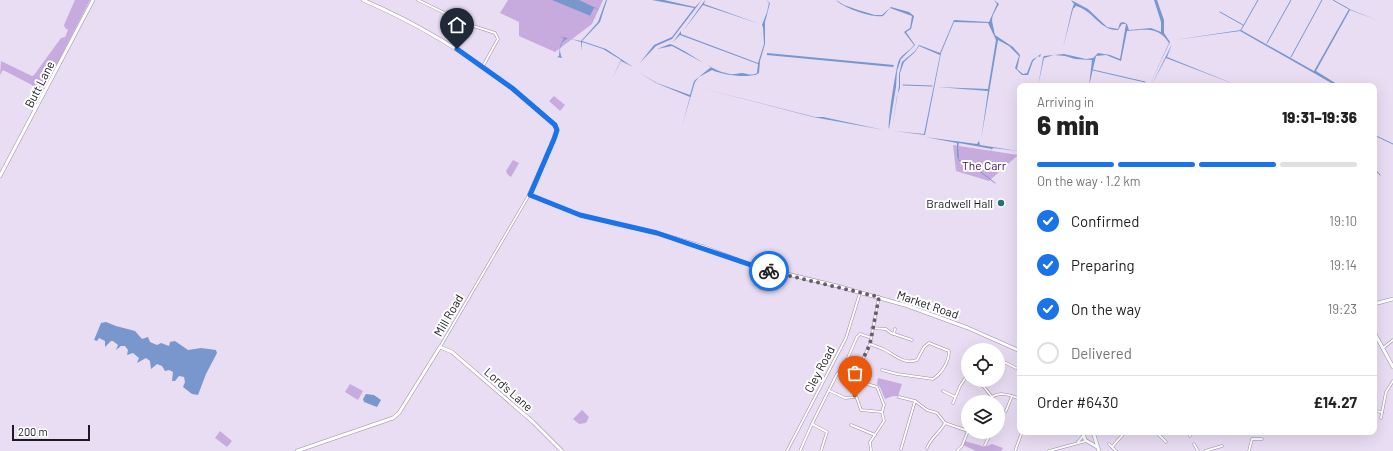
<!DOCTYPE html>
<html lang="en">
<head>
<meta charset="utf-8">
<style>
	:root { --surface:#fff; --page:#f6f6f6; --text:#222; --muted:#767676; --line:#e0e0e0; --accent:#1a73e8 }
	body { margin:0; font-family:Barlow,sans-serif; background:var(--page); color:var(--text); height:100vh; display:flex; flex-direction:column; font-size:15px; white-space:nowrap }
	* { box-sizing:border-box; margin:0 }
	p { font-size:13px; color:var(--muted) }
	.icon { flex:none; width:22px; height:22px; fill:none; stroke:currentColor; stroke-width:2; stroke-linecap:round; stroke-linejoin:round }
	.map { position:relative; flex:1; overflow:hidden }
	.details { position:absolute; left:1017px; top:83px; width:360px; height:352px; display:flex; flex-direction:column; background:var(--surface); border-radius:8px; box-shadow:0 4px 16px #0002 }
	.details>* { flex:none }
	.controls { position:absolute; left:961px; top:343px; display:grid; gap:8px }
	.controls a { display:grid; place-items:center; width:44px; height:44px; border-radius:50%; background:var(--surface); box-shadow:0 4px 16px #0002; font-size:20px }
	.scale { position:absolute; left:12px; bottom:10px; width:78px; box-sizing:border-box; padding-left:4px; border:2px solid #1d1921; border-top:0; font-size:11px; line-height:14px; white-space:nowrap; color:#1d1921; -webkit-text-stroke:3px #fff; paint-order:stroke }
	.pin { position:absolute; display:grid; place-items:center; width:34px; height:34px; color:#fff; margin:-41px -17px; border-radius:50% 50% 50% 0; rotate:-45deg; box-shadow:0 0 4px #0007 }
	.pin .icon { rotate:45deg }
	.courier { position:absolute; display:grid; place-items:center; width:40px; height:40px; margin:-20px; border:3px solid #1a73e8; border-radius:50%; background:#fff; color:#222; box-shadow:0 1px 5px #0007 }
	.summary em { font-style:normal; font-weight:800 }
	.summary div { display:flex; flex-direction:column-reverse }
	.summary { display:flex; align-items:center; justify-content:space-between; height:68px; padding:0 20px }
	h1 { font-size:26px; font-weight:800; line-height:30px }
	.bar { display:grid; grid-template-columns:repeat(4,1fr); gap:6px 4px; align-content:center; height:48px; padding:0 20px }
	.bar i { height:5px; border-radius:3px; background:var(--line) }
	.bar .current { background:var(--accent) }
	.bar p { grid-column:span 4 }
	.line { display:flex; align-items:center; gap:10px; padding:0 20px; border-top:1px solid var(--line) }
	.line div { flex:1 }
	ol { padding:0 20px; list-style:none }
	li { display:flex; align-items:center; gap:12px; height:44px }
	li p { margin-inline-start:auto }
	li .icon { padding:4px; border-radius:50%; background:var(--accent); color:#fff; stroke-width:4 }
	li:last-child { color:var(--muted) }
	li i { width:22px; height:22px; border:2px solid var(--line); border-radius:50% }
	.map>svg:first-child { display:block }
	.green { fill:#c7abde }
	.water { fill:#7996cd; fill-rule:evenodd }
	.lines { fill:none; stroke-linecap:round; stroke-linejoin:round }
	.stream { stroke:#7996cd; stroke-width:1 }
	.street-casing { stroke:#998da3; stroke-width:3 }
	.secondary-casing { stroke:#998da3; stroke-width:4 }
	.street { stroke:#fff; stroke-width:2 }
	.secondary { stroke:#fff; stroke-width:3 }
	.done { stroke:#645e6b; stroke-width:4; stroke-dasharray:0 7.2 }
	.route { stroke:#1a73e8; stroke-width:5 }
	.poi-dot { fill:#27707a; stroke:#fff; stroke-width:1.5 }
	.labels { text-anchor:middle; dominant-baseline:central; stroke-width:4; stroke-linejoin:round; paint-order:stroke }
	.street-label { font-size:12px; fill:#1d1921; stroke:#fff }
	.park-label { font-size:12px; fill:#3c1155; stroke:#fff }
	.poi-label { font-size:12px; fill:#1d1921; stroke:#fff; text-anchor:end }
</style>
</head>
<body>
<div class="map">
<svg width="1393" height="451" viewBox="0 0 1393 451">
	<rect width="100%" height="100%" fill="#e9ddf4"/>
	<g class="green">
		<polygon points="75,0 90,0 39,99 32,85 3,70 0,75 1,61 32,76 34,75 61,38 65,37 68,30 65,28 64,25"/>
		<polygon points="508,0 603,0 592,24 555,52 519,36 519,22 500,13"/>
		<polygon points="554,96 565,105 560,111 549,101"/>
		<polygon points="953,145 1018,155 989,181 956,171"/>
		<polygon points="513,160 519,163 511,177 508,175 506,171"/>
		<polygon points="878,378 902,384 898,396 893,396 885,399 880,387 877,384"/>
		<polygon points="350,384 363,391 358,400 345,392"/>
		<polygon points="582,410 589,417 586,423 579,424 573,419"/>
		<polygon points="220,431 232,441 227,447 215,438"/>
		<polygon points="965,441 985,447 992,444 1003,448 1001,451 976,451 963,445"/>
	</g>
	<g class="water">
		<polygon points="552,0 579,0 600,10 594,8 590,16 598,19"/>
		<path d="M 606,0 L 607,0 L 600,22 L 582,41 L 606,49 L 633,67 L 621,61 L 612,79 L 621,60 L 603,49 L 582,42 L 581,51 L 581,42 L 568,38 C 560,42 558,50 562,58 L 557,57 L 559,56 L 560,46 L 564,38 L 558,36 L 581,41 L 598,22 Z"/>
		<polygon points="652,0 664,0 695,7 702,0 672,39 656,46 639,64 654,45 672,37 694,8"/>
		<polygon points="705,0 704,4 760,24 703,5 683,31"/>
		<path d="M 766,0 L 770,3 L 765,22 L 765,44 L 760,61 L 759,73 C 751,79 722,75 712,70 L 699,77 L 695,82 L 682,126 L 690,97 L 656,83 L 638,72 L 657,83 L 690,95 L 694,81 L 711,67 L 672,46 L 657,49 L 670,44 C 691,52 708,70 730,74 C 734,75 738,73 742,73 C 749,74 751,76 757,73 L 758,64 L 680,35 L 673,42 L 681,31 L 681,34 L 758,63 L 764,44 L 763,27 L 762,25 L 767,12 L 769,3 Z"/>
		<path d="M 836,0 L 844,5 L 858,10 L 875,15 L 882,15 L 891,7 L 909,12 L 914,16 L 911,29 L 906,32 L 915,45 L 901,59 L 897,71 L 896,87 L 889,129 C 887,125 896,66 899,60 C 902,54 910,51 914,45 L 904,32 L 910,28 L 912,16 L 890,8 L 883,16 C 872,18 843,8 836,0 Z"/>
		<path d="M 994,0 L 999,4 C 989,21 992,18 995,35 L 1013,47 L 1020,55 L 1017,69 L 1023,74 L 1027,73 L 1032,60 L 1041,54 L 1040,57 L 1038,56 L 1033,61 L 1028,75 L 1022,75 L 1015,68 L 1019,56 L 1009,46 L 998,40 L 981,140 L 988,91 L 937,87 L 988,89 L 996,40 L 988,23 L 954,22 L 941,53 L 925,135 L 894,131 L 924,134 L 940,55 L 919,46 L 915,52 L 904,62 L 900,73 L 900,88 L 897,96 L 892,129 L 899,86 L 899,74 L 902,62 L 915,51 L 919,45 L 940,53 L 954,20 L 989,22 L 997,4 Z"/>
		<path d="M 1071,0 L 1088,9 L 1107,27 L 1118,29 L 1120,23 L 1123,22 L 1127,24 L 1129,30 L 1151,28 L 1161,32 L 1161,22 L 1154,0 L 1157,0 L 1164,20 L 1164,33 L 1170,42 L 1149,86 L 1169,43 C 1158,26 1145,30 1127,31 L 1121,61 L 1106,55 L 1096,56 L 1089,86 L 1092,60 L 1075,59 L 1065,56 L 1054,55 L 1044,58 L 1038,86 L 1043,58 L 1044,56 L 1064,54 L 1086,59 L 1093,58 L 1098,53 L 1110,55 L 1120,59 L 1126,24 L 1122,24 L 1118,30 C 1100,31 1093,10 1076,6 L 1073,9 L 1063,48 L 1072,9 L 1074,4 Z"/>
		<polygon points="1349,9 1377,20 1350,10 1316,71 1340,86 1334,86 1333,84 1240,31 1174,40 1241,30 1314,71"/>
		<polygon points="1172,44 1167,57 1239,86 1166,58 1151,86"/>
		<polygon points="767,53 894,65 893,67 767,55"/>
		<polygon points="697,87 815,117 823,117 884,130 813,117"/>
		<path d="M 925,137 L 977,144 L 979,141 L 980,145 L 1018,151 L 993,148 L 981,166 L 959,161 L 957,156 L 957,143 ZM 959,143 L 992,149 L 982,165 L 959,160 L 958,147 Z"/>
		<polygon points="106,322 116,326 135,331 142,339 148,337 150,342 157,345 161,343 169,346 170,342 175,341 188,350 201,348 216,350 217,353 206,374 198,395 192,394 183,387 185,382 184,377 179,376 175,381 172,381 173,372 169,370 165,371 162,366 157,364 151,369 150,361 146,358 137,363 139,358 133,353 127,355 128,350 125,346 121,346 116,350 118,345 113,341 111,341 105,347 105,341 99,338 97,341 94,340 101,323"/>
		<polygon points="366,394 374,395 381,400 377,407 364,402 363,399"/>
	</g>
	<g class="lines">
		<g class="stream">
			<polyline points="1333,0 1349,9"/>
			<polyline points="1220,12 1243,25"/>
			<polyline points="1241,30 1258,0"/>
			<polyline points="1267,43 1291,0"/>
			<polyline points="1291,57 1322,0"/>
			<polyline points="1093,70 1145,82"/>
			<polyline points="903,85 932,86"/>
			<polyline points="1374,135 1393,144"/>
			<polyline points="969,163 995,183"/>
			<polyline points="1374,168 1380,175"/>
		</g>
		<g class="street-casing">
			<g id="street">
				<polyline points="418,0 467,24 495,33 498,39 483,66"/>
				<polyline points="872,328 886,329 891,333 912,340"/>
				<polyline points="894,334 895,329"/>
				<path d="M 870,344 C 875,346 881,348 885,350 C 895,355 904,365 917,360 L 924,347 L 929,343 L 949,351 C 949,362 942,373 933,379 L 897,374 L 882,370"/>
				<polyline points="440,347 529,195"/>
				<polyline points="1383,348 1393,340"/>
				<polyline points="983,350 985,346"/>
				<polyline points="998,359 1016,368"/>
				<polyline points="973,380 984,387 992,397"/>
				<polyline points="857,381 877,387 884,405 882,412 861,410 854,390 857,381 856,374 870,344 879,297"/>
				<polyline points="830,391 845,398 855,397"/>
				<polyline points="943,391 955,397"/>
				<polyline points="899,397 915,401 927,410 937,413 945,423"/>
				<path d="M 987,402 C 996,390 1008,394 1020,399"/>
				<polyline points="953,403 960,386 968,374"/>
				<polyline points="1006,411 1012,396"/>
				<polyline points="1374,411 1382,412"/>
				<polyline points="1381,418 1386,392 1393,381"/>
				<polyline points="812,424 827,432 821,451"/>
				<polyline points="851,425 875,435"/>
				<polyline points="1156,432 1166,442"/>
				<polyline points="1188,432 1190,436"/>
				<polyline points="1078,442 1083,436"/>
				<polyline points="1109,444 1116,451"/>
				<polyline points="1194,444 1198,451"/>
				<polyline points="985,445 991,432"/>
				<polyline points="1112,447 1125,432"/>
				<path d="M 927,448 C 931,437 940,433 945,423 L 968,431"/>
				<polyline points="901,449 915,401"/>
				<polyline points="787,451 846,338 860,293"/>
				<polyline points="800,451 812,424 837,374 843,369 857,337 860,334 869,337"/>
				<polyline points="871,451 870,442 884,421 882,412"/>
				<polyline points="957,451 962,446 968,431"/>
				<polyline points="1015,451 1022,432"/>
				<polyline points="1049,451 1086,441"/>
				<polyline points="1205,451 1222,446"/>
				<polyline points="1249,451 1252,439 1262,439"/>
			</g>
		</g>
		<g class="secondary-casing">
			<g id="secondary">
				<path d="M 363,0 C 433,30 495,71 552,122 L 556,128 L 556,135 L 529,195 L 580,215 L 657,233 L 704,247 L 754,266 L 837,286 L 908,306 L 968,328 L 1020,351"/>
				<polyline points="0,176 93,0"/>
				<polyline points="1374,304 1393,299"/>
				<polyline points="1374,332 1393,367"/>
				<polyline points="1083,432 1085,440 1097,447"/>
				<polyline points="1093,432 1099,451"/>
				<polyline points="297,451 393,418 399,413 440,347 452,352 533,422 562,451"/>
			</g>
		</g>
		<use href="#street" class="street"/>
		<use href="#secondary" class="secondary"/>
	</g>
	<g class="lines">
		<polyline class="done" points="769,271 879,297 870,344 856,374 857,381 854,390 855,397"/>
		<polyline class="route" points="457,49 512,88 555,125 557,130 554,139 530,195 580,215 657,233 769,271"/>
	</g>
	<circle class="poi-dot" cx="1001" cy="203" r="4"/>
	<g class="labels">
		<g class="street-label">
			<text transform="translate(39 84) rotate(-63)">Butt Lane</text>
			<text transform="translate(928 304) rotate(19)">Market Road</text>
			<text transform="translate(448 315) rotate(-60)">Mill Road</text>
			<text transform="translate(819 369) rotate(-62)">Cley Road</text>
			<text transform="translate(509 389) rotate(41)">Lord's Lane</text>
		</g>
		<g class="park-label">
			<text x="984" y="165">The Carr</text>
		</g>
		<g class="poi-label">
			<text x="993" y="203">Bradwell Hall</text>
		</g>
	</g>
</svg>
<div class="controls">
<a><svg class="icon" aria-label="locate" viewBox="0 0 24 24"><circle cx="12" cy="12" r="6"/><path d="M12 2v4M12 18v4M2 12h4M18 12h4"/></svg></a>
<a><svg class="icon" aria-label="layers" viewBox="0 0 24 24"><path d="M12 4l9 5-9 5-9-5zM3 14l9 5 9-5"/></svg></a>
</div>
<div class="scale">200 m</div>
<div class="pin" style="left:855px;top:397px;background:#ea580c"><svg class="icon" aria-label="bag" viewBox="0 0 24 24"><path d="M5 8h14l-1 12H6zM9 8a3 3 0 0 1 6 0"/></svg></div>
<div class="pin" style="left:457px;top:49px;background:#1f2937"><svg class="icon" aria-label="home" viewBox="0 0 24 24"><path d="M3 11l9-7 9 7M6 9v11h12V9"/></svg></div>
<div class="courier" style="left:769px;top:271px"><svg class="icon" aria-label="bike" viewBox="0 0 24 24"><circle cx="6" cy="16" r="4"/><circle cx="18" cy="16" r="4"/><path d="M6 16l4-8h5l3 8M10 8l3 8H6M13 5h3"/></svg></div>
<section class="details">
<div class="summary"><div><h1>6 min</h1><p>Arriving in</p></div><em>19:31–19:36</em></div>
<div class="bar"><i class="current"></i><i class="current"></i><i class="current"></i><i></i><p>On the way · 1.2 km</p></div>
<ol>
<li><svg class="icon" aria-label="check" viewBox="0 0 24 24"><path d="M5 12l5 5 9-10"/></svg>Confirmed<p>19:10</p></li>
<li><svg class="icon" aria-label="check" viewBox="0 0 24 24"><path d="M5 12l5 5 9-10"/></svg>Preparing<p>19:14</p></li>
<li><svg class="icon" aria-label="check" viewBox="0 0 24 24"><path d="M5 12l5 5 9-10"/></svg>On the way<p>19:23</p></li>
<li><i></i>Delivered</li>
</ol>
<div class="line" style="height:52px"><div>Order #6430</div><b>£14.27</b></div>
</section>
</div>
</body>
</html>
